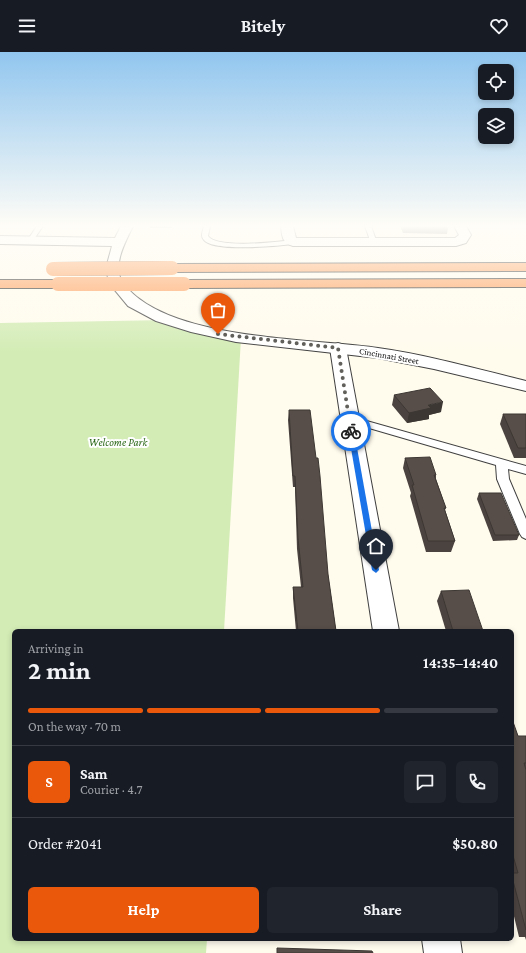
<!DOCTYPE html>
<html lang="en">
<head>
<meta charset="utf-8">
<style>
	:root { --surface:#171b24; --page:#20242c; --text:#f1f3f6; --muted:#9ea1a6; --line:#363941; --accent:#ea580c }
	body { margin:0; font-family:"Crimson Pro",serif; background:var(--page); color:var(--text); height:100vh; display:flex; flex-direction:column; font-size:15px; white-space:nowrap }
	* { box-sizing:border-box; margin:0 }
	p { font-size:13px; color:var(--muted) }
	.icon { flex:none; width:22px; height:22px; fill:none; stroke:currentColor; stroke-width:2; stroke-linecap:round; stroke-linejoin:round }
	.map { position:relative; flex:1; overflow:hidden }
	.details { position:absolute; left:12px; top:577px; width:502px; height:312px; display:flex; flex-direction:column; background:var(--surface); border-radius:6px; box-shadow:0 2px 6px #0003 }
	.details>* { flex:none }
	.fabs { position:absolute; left:478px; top:12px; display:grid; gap:8px }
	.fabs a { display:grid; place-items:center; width:36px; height:36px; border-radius:6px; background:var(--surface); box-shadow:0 2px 6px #0003; font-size:20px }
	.pin { position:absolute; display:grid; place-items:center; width:34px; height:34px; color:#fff; margin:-41px -17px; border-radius:50% 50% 50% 0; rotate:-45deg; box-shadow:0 0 4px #0007 }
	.pin .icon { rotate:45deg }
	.courier { position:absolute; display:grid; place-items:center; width:40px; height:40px; margin:-20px; border:3px solid #1a73e8; border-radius:50%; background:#fff; color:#222; box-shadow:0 1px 5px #0007 }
	.head em { font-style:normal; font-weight:700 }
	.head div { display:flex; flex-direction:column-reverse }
	.head { display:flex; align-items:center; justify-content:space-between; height:68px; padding:0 16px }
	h1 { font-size:26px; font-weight:700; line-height:30px }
	.bar { display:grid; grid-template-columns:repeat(4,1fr); gap:6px 4px; align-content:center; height:48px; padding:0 16px }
	.bar i { height:5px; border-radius:3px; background:var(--line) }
	.bar .active { background:var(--accent) }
	.bar p { grid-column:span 4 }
	.line { display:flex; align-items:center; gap:10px; padding:0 16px; border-top:1px solid var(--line) }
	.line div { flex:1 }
	.round { display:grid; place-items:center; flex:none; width:42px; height:42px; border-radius:6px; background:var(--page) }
	.action { display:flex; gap:8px; margin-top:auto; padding:8px 16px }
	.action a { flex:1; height:46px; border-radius:6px; background:var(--accent); color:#fff; font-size:16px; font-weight:700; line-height:46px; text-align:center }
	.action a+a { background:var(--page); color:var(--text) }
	header { display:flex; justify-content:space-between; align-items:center; height:52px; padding:0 16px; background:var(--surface); font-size:18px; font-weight:700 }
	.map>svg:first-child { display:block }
	.green { fill:#d3ecb5 }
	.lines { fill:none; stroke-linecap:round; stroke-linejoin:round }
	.service-casing { stroke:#404040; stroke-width:2 }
	.minor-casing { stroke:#404040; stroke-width:2 }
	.tertiary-casing { stroke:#404040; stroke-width:2 }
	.motorway-casing { stroke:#1e1e1e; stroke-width:2 }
	.service { fill:#fff; fill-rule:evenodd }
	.minor { fill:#fff; fill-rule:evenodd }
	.tertiary { fill:#fff; fill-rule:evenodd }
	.motorway { fill:#fd974e; fill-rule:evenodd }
	.motorway-bridge-casing { stroke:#1e1e1e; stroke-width:14; stroke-linecap:butt }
	.motorway-bridge { stroke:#fd974e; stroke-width:14 }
	.wall { fill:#4b433f }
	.shaded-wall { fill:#3d3733 }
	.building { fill:#574e49; stroke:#3d3733 }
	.route { fill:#1a73e8 }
	.done { stroke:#62605b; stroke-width:4; stroke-dasharray:0 7.2 }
	.labels { text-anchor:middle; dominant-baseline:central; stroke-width:4; stroke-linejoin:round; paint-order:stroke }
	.far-street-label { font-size:9px; fill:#0d0d0d; stroke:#fff }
	.park-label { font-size:11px; font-style:italic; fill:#2d691a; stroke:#fff }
</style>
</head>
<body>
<header><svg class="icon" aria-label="menu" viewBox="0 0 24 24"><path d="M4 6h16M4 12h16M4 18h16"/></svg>Bitely<svg class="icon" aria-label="heart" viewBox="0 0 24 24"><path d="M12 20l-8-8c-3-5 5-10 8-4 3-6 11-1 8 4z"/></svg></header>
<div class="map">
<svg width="526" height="901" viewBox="0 0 526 901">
	<rect width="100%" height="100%" fill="#fffbed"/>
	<polygon class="green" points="167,268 241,286 224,579 14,579 14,887 207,887 206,901 0,901 0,271"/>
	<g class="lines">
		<g class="service-casing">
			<g id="service">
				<polygon points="37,174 43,174 32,190 28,190 27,189"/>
				<path d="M 204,174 L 210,174 L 208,184 C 217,197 278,190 293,188 L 296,190 L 293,192 C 277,194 214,200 204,188 C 200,184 203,179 204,174 Z"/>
				<polygon points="365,174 371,174 377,191 376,192 371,191"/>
				<polygon points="349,364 526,414 526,422 508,417 509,427 526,467 526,487 522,485 520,482 497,427 496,413 345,369 344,367"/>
			</g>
		</g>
		<g class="minor-casing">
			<g id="minor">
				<path d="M 281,174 L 293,174 L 296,186 L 455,186 L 459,183 L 454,174 L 466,174 L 471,183 L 466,191 L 456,194 L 293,194 C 282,191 282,184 281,174 Z"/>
				<polygon points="338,291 344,293 346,296 399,579 373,579 330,296 332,293"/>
				<polygon points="422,887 460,887 462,901 424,901"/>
			</g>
		</g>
		<g class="tertiary-casing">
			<path id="tertiary" d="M 121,174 L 133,174 C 126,189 111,214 123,231 C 166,289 311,286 378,296 C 428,303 477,317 526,329 L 526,339 L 434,317 L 378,306 L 236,290 L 191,280 L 156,269 L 128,254 L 109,231 L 106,216 L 112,194 L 0,192 L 0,184 L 115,186 Z"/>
		</g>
		<g class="motorway-casing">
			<g id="motorway">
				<polygon points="526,211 526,219 172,220 167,219 165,216 167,213 172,212"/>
				<polygon points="526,227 526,235 184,236 179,235 177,232 179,229 184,228"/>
				<polygon points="0,228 58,228 63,229 65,232 63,235 58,236 0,236"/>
			</g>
		</g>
		<use href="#service" class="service"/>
		<use href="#minor" class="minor"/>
		<use href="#tertiary" class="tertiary"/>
		<use href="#motorway" class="motorway"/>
		<g class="motorway-bridge-casing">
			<g id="motorway-bridge">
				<polyline points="53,217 172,216"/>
				<polyline points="58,232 184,232"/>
			</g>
		</g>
		<use href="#motorway-bridge" class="motorway-bridge"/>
	</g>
	<g class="wall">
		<rect x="150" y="174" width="22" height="2"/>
		<polygon points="400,174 447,174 448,176 447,182 403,181"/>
		<polygon points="394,343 441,360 429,363 429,367 407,371 392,353"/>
		<polygon points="289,358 328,522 336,579 296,579 293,546 293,535 301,535 297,497 295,435 293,435 288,368"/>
		<polygon points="503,362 526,362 526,406 514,406 500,372"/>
		<polygon points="405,406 436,423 436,427 446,456 445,458 455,489 451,500 426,500 410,444 411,441 403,416"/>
		<polygon points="479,441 519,483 517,488 493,489 477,447"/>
		<polygon points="441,539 483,579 446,579 437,549"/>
		<polygon points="512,667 518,684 526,684 526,888 525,885 519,885 512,856"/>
		<polygon points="221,887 253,887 221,888"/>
	</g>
	<polygon class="shaded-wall" points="443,350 441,360 429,363 429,367 407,371 409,361 428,353"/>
	<g class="building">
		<polygon points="404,174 447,174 448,176 404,175"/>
		<polygon points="430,336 443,350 428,353 431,356 409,361 394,343"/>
		<polygon points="289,358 310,358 316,406 318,406 320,424 328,522 336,579 298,579 293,535 303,535 298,486 295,424 293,424"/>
		<polygon points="503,362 526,362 526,396 518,396"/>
		<polygon points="430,405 436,423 434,423 446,456 444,456 455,489 428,489 412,433 414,433 405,406"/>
		<polygon points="479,441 501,441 519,483 495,483"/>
		<polygon points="469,538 483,579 453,579 441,539"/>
		<polygon points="512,667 518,684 526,684 526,711 524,711 526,718 526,878 512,825 512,821 518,821 512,800"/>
		<polygon points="277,896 372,899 373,901 277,901"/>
	</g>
	<linearGradient id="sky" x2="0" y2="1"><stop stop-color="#91c6ef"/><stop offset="0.58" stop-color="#fffdf7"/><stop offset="1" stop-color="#fffdf7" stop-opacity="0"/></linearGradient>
	<rect width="526" height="300" fill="url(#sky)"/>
	<polygon class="route" points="351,377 354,379 379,518 376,521 372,518 348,379"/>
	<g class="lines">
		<polyline class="done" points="218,282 338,296 351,379"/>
	</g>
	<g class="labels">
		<g class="far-street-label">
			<text transform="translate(389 304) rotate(10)">Cincinnati Street</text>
		</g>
		<g class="park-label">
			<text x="118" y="390">Welcome Park</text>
		</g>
	</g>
</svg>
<div class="fabs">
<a><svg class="icon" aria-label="locate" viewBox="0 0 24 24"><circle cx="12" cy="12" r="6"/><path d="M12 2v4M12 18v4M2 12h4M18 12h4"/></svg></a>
<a><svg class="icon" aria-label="layers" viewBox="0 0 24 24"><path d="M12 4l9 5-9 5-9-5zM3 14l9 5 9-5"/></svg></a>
</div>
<div class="pin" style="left:218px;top:282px;background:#ea580c"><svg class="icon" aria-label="bag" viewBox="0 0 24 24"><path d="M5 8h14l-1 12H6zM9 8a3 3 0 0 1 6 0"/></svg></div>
<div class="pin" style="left:376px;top:518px;background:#1f2937"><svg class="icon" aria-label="home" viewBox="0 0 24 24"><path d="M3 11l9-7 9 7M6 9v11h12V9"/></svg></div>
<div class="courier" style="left:351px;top:379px"><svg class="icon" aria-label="bike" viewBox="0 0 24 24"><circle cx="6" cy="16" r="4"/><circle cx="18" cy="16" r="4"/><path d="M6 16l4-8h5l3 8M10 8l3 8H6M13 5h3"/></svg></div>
<section class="details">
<div class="head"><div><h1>2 min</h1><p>Arriving in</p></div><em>14:35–14:40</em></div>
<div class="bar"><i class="active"></i><i class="active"></i><i class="active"></i><i></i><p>On the way · 70 m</p></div>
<div class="line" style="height:72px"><b class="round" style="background:var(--accent);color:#fff">S</b><div><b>Sam</b><p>Courier · 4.7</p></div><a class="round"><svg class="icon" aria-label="chat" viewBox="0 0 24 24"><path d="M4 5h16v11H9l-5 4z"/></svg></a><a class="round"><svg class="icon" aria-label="phone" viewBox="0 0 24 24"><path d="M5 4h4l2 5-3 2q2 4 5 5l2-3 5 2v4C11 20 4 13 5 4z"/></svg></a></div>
<div class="line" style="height:52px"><div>Order #2041</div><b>$50.80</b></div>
<div class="action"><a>Help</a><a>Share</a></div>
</section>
</div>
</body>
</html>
